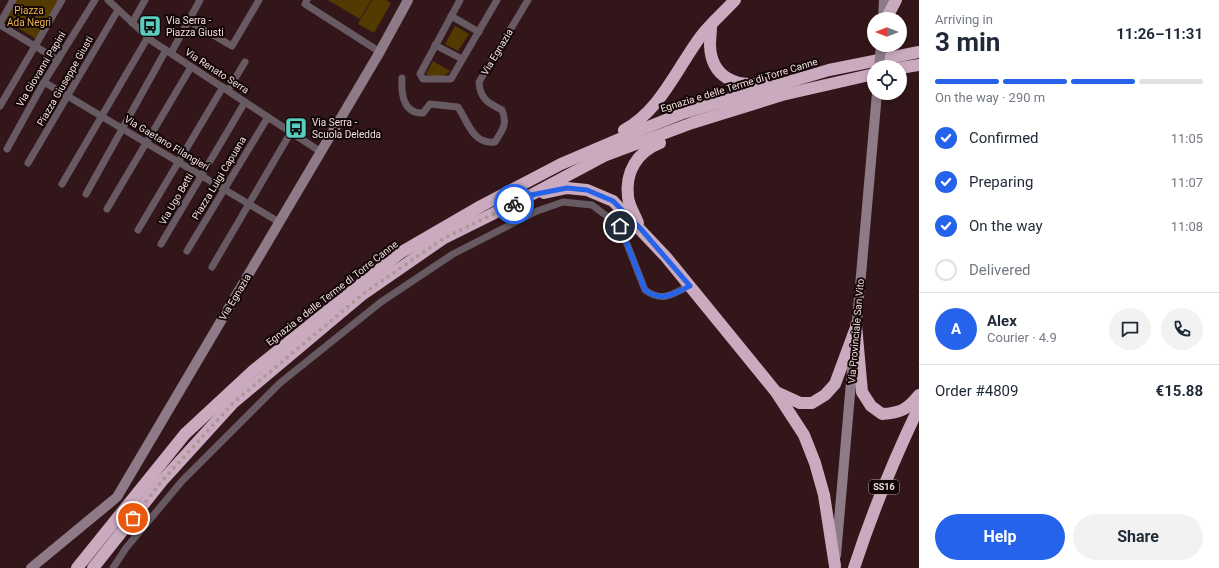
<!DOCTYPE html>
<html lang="en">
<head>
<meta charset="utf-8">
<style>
	:root { --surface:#fff; --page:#f2f2f3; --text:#1f2937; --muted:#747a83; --line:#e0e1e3; --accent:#2563eb }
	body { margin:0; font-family:Roboto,sans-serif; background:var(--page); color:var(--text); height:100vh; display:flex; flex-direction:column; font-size:15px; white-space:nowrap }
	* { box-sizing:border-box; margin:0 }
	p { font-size:13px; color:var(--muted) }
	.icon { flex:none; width:22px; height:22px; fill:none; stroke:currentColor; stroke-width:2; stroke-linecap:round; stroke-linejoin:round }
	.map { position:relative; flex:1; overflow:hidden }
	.drawer { display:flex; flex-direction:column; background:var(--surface); width:300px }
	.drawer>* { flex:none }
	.needle { width:26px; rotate:270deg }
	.controls { position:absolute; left:867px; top:12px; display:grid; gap:8px }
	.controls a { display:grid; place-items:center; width:40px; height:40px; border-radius:50%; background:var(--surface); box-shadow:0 2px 6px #0003; font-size:20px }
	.pin { position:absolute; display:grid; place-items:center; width:34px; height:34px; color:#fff; margin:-17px; border:2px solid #fff; border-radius:50%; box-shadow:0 1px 4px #0007 }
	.courier { position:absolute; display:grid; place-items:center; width:40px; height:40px; margin:-20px; border:3px solid #2563eb; border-radius:50%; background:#fff; color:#222; box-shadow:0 1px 5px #0007 }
	.overview em { font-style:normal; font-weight:700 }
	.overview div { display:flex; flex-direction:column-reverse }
	.overview { display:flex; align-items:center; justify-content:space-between; height:68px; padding:0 16px }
	h1 { font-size:26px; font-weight:700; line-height:30px }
	.bar { display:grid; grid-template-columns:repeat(4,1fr); gap:6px 4px; align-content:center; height:48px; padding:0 16px }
	.bar i { height:5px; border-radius:3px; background:var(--line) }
	.bar .selected { background:var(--accent) }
	.bar p { grid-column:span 4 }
	.line { display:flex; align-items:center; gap:10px; padding:0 16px; border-top:1px solid var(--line) }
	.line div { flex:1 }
	.round { display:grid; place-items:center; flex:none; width:42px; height:42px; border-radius:21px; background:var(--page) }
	ol { padding:0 16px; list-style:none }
	li { display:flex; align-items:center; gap:12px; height:44px }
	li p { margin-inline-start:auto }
	li .icon { padding:4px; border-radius:50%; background:var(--accent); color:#fff; stroke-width:4 }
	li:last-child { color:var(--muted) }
	li i { width:22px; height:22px; border:2px solid var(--line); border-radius:50% }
	.primary-button { display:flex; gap:8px; margin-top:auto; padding:8px 16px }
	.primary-button a { flex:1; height:46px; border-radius:24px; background:var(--accent); color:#fff; font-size:16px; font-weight:700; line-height:46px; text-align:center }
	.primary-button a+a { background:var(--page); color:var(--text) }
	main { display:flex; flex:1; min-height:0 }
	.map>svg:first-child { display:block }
	.green { fill:#533a01 }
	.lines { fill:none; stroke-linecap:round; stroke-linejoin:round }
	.street { stroke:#675a62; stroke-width:7 }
	.secondary { stroke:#8f7a87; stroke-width:10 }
	.highway { stroke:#caaabe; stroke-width:12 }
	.secondary-bridge { stroke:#8f7a87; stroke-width:10 }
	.done { stroke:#b0989a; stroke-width:4; stroke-dasharray:0 7.2 }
	.route { stroke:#2563eb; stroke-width:5 }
	.labels { text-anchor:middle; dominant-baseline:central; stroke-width:4; stroke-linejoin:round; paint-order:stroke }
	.shield { fill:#120607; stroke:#b09d9e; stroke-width:1 }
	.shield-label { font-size:9px; font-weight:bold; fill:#f3dedf }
	.park-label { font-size:10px; fill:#eab54d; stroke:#120607 }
	.poi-label { font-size:10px; fill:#f3dedf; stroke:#120607; text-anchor:start }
	.street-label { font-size:10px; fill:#f3dedf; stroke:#120607 }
</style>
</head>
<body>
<main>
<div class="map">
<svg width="919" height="568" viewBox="0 0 919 568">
	<rect width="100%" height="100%" fill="#33161a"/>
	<g class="green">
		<polygon points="16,0 59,0 36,39 5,20"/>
		<polygon points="328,0 371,0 360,19"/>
		<polygon points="372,0 386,0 391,3 374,33 358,24"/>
		<polygon points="455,26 469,34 458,51 445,44"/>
		<path d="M 433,61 L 450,71 C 446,77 433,78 426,74 Z"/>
	</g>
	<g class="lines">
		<g class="street">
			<polyline points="108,0 152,41 321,152"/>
			<polyline points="307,0 305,4 380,52"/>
			<polyline points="460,0 420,74 423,79 451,79 497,0"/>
			<polyline points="451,16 479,32"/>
			<polyline points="189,21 232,46 259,0"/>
			<polyline points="0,23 13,0"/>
			<polyline points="132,23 145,0"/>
			<polyline points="0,25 58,60"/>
			<polyline points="435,45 462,59"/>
			<polyline points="171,53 200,0"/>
			<path d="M 402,78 C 401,93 403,114 423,113 L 430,104 L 458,107 C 468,122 473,145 495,142 C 502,130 508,125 502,110 C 488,103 480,99 479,82 L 528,0"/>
			<polyline points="44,82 279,222"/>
			<polyline points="228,90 245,62"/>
			<polyline points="0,106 62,0"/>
			<polyline points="7,149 44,82 95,0"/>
			<polyline points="28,163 118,10"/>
			<polyline points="62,184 148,37"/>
			<polyline points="86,194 166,50"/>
			<polyline points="107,209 191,67"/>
			<polyline points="138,230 223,87"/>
			<polyline points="161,244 245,102"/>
			<polyline points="187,251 268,117"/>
			<polyline points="212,267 291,132"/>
			<path d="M 113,568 L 126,548 L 182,481 L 280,383 L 381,302 L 453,254 L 537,211 L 563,202 L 592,205 L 620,226 L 645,290 C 663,303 672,294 689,286"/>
		</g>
		<g class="secondary">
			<polyline points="883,19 884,0"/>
			<polyline points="856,332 877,93"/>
			<polyline points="836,555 854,348"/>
			<polyline points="31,568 117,497 378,55 408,0"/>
		</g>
		<g class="highway">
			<polyline points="886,19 896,0"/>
			<path d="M 711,26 C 711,32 710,39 710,45 C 711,78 737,88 765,83"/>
			<polyline points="900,68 919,65"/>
			<path d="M 624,130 C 660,111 677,68 701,36 C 711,23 724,12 735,0"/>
			<polyline points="544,193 567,188 587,190 613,201 666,257 776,392 804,435 815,463 824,495 835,566"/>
			<path d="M 638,223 C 635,215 629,206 628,197 C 625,172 637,152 660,143"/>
			<path d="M 856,325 L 862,392 L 871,406 L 882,414 C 900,413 907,410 919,395"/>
			<polyline points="776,392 800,403 812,403 825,395 835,384 855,330"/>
			<polyline points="77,568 185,434 254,370 400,253 481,206 561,164 643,129 683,113 829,70 919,52"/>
			<polyline points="93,568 162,481 233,403 363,294 444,238 531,195 604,156 692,123 782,95 874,74"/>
			<path d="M 854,568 C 872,513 894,459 919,407"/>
		</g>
		<polyline class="secondary-bridge" points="879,67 881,45"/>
	</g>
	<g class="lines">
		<polyline class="done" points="133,518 162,481 233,403 363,294 444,238 514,204"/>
		<path class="route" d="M 514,204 L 531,195 L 567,188 L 587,190 L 613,201 L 640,228 L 690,286 C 672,294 663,303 645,290 L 620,226"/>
	</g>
	<defs>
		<g id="bus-square" transform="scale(1.15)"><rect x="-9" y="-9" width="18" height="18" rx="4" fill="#59cebe" stroke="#120607"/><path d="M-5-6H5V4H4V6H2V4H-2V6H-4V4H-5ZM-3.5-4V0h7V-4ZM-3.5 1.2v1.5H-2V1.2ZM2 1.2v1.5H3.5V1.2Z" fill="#111"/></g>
	</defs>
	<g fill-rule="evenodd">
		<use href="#bus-square" x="150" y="26"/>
		<use href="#bus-square" x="296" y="128"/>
	</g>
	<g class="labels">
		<rect class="shield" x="869" y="480" width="30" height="14" rx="3"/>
		<g class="shield-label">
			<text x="884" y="487">SS16</text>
		</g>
		<g class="park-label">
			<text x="29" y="10">Piazza<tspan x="29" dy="12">Ada Negri</tspan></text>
		</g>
		<g class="poi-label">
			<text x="166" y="20">Via Serra -<tspan x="166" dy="12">Piazza Giusti</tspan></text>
			<text x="312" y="122">Via Serra -<tspan x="312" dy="12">Scuola Deledda</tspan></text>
		</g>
		<g class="street-label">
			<text transform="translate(497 52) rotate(-59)">Via Egnazia</text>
			<text transform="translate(41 69) rotate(-59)">Via Giovanni Papini</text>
			<text transform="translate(217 71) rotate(33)">Via Renato Serra</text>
			<text transform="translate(65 81) rotate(-60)">Piazza Giuseppe Giusti</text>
			<text transform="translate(739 85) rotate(-17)">Egnazia e delle Terme di Torre Canne</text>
			<text transform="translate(167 143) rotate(31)">Via Gaetano Filangieri</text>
			<text transform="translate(219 178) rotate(-59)">Piazza Luigi Capuana</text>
			<text transform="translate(176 199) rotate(-60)">Via Ugo Betti</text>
			<text transform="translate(332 293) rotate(-38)">Egnazia e delle Terme di Torre Canne</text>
			<text transform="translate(235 297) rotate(-59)">Via Egnazia</text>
			<text transform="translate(856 331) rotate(-85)">Via Provinciale San Vito</text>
		</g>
	</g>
</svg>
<div class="controls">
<a><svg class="needle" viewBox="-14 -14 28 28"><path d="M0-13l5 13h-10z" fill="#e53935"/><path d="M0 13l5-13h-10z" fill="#747a83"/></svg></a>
<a><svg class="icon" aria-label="locate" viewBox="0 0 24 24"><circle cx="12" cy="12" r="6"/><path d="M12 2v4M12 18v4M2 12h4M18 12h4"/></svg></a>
</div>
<div class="pin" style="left:133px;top:518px;background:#ea580c"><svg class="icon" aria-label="bag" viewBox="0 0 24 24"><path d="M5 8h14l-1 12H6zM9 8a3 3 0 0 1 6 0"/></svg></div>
<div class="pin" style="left:620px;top:226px;background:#1f2937"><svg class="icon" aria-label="home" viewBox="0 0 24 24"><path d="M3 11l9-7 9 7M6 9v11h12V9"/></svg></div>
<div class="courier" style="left:514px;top:204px"><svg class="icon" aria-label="bike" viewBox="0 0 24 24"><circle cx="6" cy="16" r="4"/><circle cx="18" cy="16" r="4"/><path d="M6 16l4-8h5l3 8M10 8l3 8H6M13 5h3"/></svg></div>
</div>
<section class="drawer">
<div class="overview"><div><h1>3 min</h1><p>Arriving in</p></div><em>11:26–11:31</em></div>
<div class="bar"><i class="selected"></i><i class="selected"></i><i class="selected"></i><i></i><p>On the way · 290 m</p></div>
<ol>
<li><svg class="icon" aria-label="check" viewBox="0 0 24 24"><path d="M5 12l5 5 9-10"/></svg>Confirmed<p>11:05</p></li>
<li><svg class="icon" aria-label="check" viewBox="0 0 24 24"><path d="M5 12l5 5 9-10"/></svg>Preparing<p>11:07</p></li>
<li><svg class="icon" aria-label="check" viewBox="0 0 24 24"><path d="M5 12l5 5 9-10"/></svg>On the way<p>11:08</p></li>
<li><i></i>Delivered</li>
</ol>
<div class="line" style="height:72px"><b class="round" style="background:var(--accent);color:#fff">A</b><div><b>Alex</b><p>Courier · 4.9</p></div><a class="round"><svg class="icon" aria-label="chat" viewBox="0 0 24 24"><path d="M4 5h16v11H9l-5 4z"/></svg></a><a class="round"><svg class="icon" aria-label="phone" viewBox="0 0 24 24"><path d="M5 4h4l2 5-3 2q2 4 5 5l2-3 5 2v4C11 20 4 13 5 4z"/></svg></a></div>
<div class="line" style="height:52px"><div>Order #4809</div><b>€15.88</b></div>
<div class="primary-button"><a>Help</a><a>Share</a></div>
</section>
</main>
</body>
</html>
